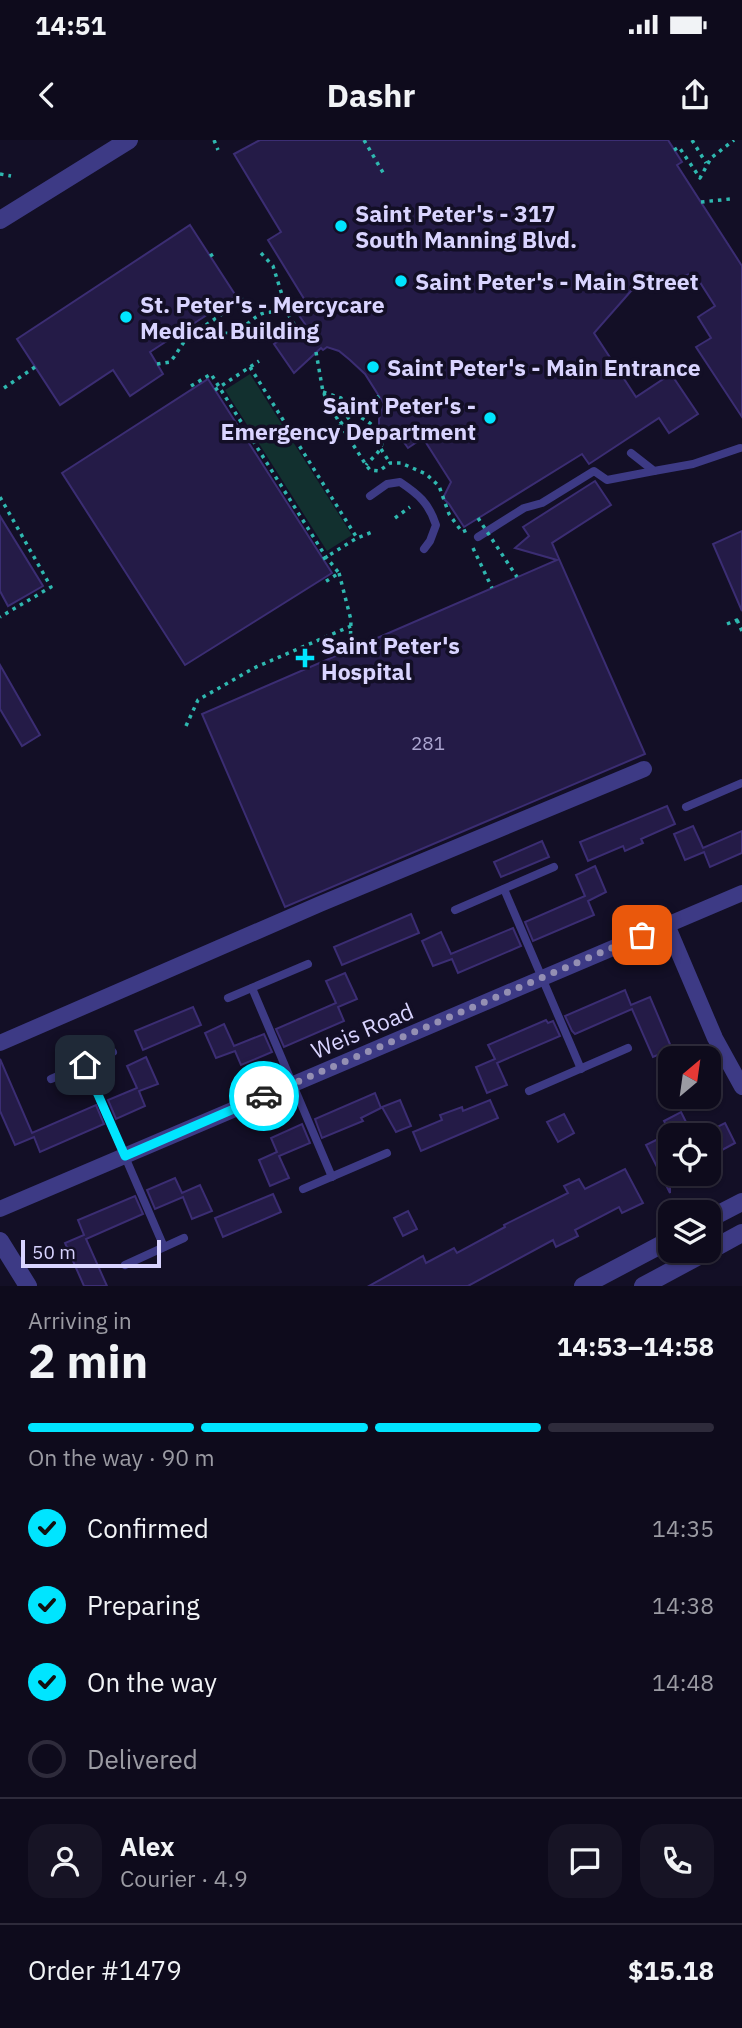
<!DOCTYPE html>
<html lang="en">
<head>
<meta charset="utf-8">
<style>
	:root { --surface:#0e0b1c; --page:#171425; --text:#f1f3f6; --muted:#9b9ba3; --line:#2e2b3b; --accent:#00e5ff }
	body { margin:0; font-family:"IBM Plex Sans",sans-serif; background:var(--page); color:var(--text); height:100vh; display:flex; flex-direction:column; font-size:26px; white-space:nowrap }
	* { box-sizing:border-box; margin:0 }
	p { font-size:23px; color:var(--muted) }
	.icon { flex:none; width:38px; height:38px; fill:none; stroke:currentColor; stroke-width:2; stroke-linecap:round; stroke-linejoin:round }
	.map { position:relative; height:1146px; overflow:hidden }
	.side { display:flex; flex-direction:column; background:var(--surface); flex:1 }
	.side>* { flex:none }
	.needle { width:46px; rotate:29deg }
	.controls { position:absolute; left:658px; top:906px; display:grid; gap:14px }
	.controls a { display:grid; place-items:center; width:63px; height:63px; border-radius:14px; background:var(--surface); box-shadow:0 2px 5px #0004,0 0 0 2px var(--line); font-size:35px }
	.scale { position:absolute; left:21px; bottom:18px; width:140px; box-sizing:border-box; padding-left:7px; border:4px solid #d9d4ff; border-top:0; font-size:19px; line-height:24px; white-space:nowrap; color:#d9d4ff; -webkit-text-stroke:5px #130f26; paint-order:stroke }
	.pin { position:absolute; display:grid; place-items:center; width:60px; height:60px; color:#fff; margin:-30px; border-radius:14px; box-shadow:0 4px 10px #0006 }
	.courier { position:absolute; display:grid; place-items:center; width:70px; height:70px; margin:-35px; border:5px solid #00e5ff; border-radius:50%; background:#fff; color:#222; box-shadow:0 2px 9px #0007 }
	.overview em { font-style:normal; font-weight:700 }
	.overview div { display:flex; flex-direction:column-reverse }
	.overview { display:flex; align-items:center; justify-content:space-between; height:119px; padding:0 28px }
	h1 { font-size:46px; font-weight:700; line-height:52px }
	.bar { display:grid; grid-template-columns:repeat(4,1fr); gap:10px 7px; align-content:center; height:84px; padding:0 28px }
	.bar i { height:9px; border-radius:5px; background:var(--line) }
	.bar .on { background:var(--accent) }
	.bar p { grid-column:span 4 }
	.line { display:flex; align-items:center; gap:18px; padding:0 28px; border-top:2px solid var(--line) }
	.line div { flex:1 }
	.round { display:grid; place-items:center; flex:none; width:74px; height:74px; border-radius:21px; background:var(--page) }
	ol { padding:0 28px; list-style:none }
	li { display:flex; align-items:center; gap:21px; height:77px }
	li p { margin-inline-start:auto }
	li .icon { padding:7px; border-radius:50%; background:var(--accent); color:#111; stroke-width:4 }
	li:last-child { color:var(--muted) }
	li i { width:38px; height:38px; border:4px solid var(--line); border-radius:50% }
	.status { display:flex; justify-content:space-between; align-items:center; height:49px; padding:0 35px; background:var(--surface); direction:ltr }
	.status svg { height:19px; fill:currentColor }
	header { display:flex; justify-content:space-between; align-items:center; height:91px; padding:0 28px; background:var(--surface); font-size:32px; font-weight:700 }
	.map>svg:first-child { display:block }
	.green { fill:#12302f }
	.building { fill:#241b47; stroke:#3b2d73; stroke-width:2 }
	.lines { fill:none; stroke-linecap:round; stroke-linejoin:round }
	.path { stroke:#2fb8b0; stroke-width:3.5; stroke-dasharray:3.5 5; stroke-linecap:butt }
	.service { stroke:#3d3a85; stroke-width:8 }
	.minor { stroke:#3d3a85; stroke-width:16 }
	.tertiary { stroke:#3d3a85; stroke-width:18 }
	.path-bridge { stroke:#2fb8b0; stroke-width:3.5; stroke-dasharray:3.5 5; stroke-linecap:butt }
	.done { stroke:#948fb3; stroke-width:7; stroke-dasharray:0 12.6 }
	.route { stroke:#00e5ff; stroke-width:9 }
	.poi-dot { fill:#00e5ff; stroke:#130f26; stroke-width:2.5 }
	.labels { text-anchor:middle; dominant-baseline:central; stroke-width:7; stroke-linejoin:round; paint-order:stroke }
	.number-label { font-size:19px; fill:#aca6d1 }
	.poi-label { font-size:23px; font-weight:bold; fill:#d9d4ff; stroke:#130f26; text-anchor:start }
	.street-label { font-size:23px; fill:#d9d4ff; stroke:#130f26 }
</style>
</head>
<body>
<div class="status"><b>14:51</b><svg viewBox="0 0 49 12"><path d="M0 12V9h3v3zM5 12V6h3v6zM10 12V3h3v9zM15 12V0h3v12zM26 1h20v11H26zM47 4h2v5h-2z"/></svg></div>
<header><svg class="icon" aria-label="back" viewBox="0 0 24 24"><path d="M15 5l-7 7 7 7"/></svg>Dashr<svg class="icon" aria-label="share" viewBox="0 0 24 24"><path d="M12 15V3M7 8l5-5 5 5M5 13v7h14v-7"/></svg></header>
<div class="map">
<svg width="742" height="1146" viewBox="0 0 742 1146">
	<rect width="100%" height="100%" fill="#130f26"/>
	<polygon class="green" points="250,234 352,395 327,411 225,250"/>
	<g class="building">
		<polygon points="260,0 668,0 682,22 677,25 742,126 742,277 696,207 711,198 698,177 715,166 694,133 631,151 594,193 636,257 671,234 698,274 669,293 659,278 589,324 582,314 464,387 449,364 443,358 451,342 423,298 408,308 403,301 395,302 388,299 379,287 379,279 384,264 365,234 350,220 339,211 327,207 323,210 321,208 294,233 274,204 305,184 298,174 309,167 268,100 281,92 234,14"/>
		<polygon points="190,85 236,156 150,212 163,234 130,256 113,230 60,265 17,199"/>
		<polygon points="208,239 332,433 185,525 62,333"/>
		<polygon points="595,341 611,365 552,403 645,614 285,767 202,574 557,420 515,408 529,396 523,387"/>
		<polygon points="0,376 43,446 8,466 0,451"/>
		<polygon points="742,391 742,471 713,404"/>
		<polygon points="0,525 40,595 22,606 0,569"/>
		<polygon points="667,666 675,684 641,699 643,703 625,711 623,706 588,721 580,702"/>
		<polygon points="693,686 703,708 742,691 742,713 710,727 704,712 685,720 674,694"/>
		<polygon points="542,701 549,717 501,737 494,722"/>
		<polygon points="595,726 606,752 588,761 594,775 533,801 525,782 585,756 576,735"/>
		<polygon points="411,774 419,793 342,825 334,807"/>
		<polygon points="513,788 521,806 458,833 452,819 433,826 422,801 441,792 451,814"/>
		<polygon points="345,833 357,859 338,867 344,881 284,907 276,889 336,863 326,841"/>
		<polygon points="625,850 631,865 650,857 672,909 653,917 632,869 575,894 572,891 565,876"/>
		<polygon points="193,867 201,885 143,910 135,891"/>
		<polygon points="546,880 548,883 553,881 560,896 497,923 507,945 487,953 476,927 495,919 488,905"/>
		<polygon points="224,884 234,906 264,894 272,912 241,925 235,911 216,918 205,893"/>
		<polygon points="146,917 158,944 139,951 145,966 116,979 108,960 137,948 127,926"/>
		<polygon points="0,919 32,993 96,965 104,984 40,1012 34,997 15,1005 0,971"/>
		<polygon points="375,953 381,968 361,978 363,981 322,998 315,979"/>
		<polygon points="400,960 411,986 396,992 382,967"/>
		<polygon points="490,960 498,978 421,1011 413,992 442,980 440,975 462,967 463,971"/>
		<polygon points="681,972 689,988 672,996 664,981"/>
		<polygon points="564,974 574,993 558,1002 547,982"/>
		<polygon points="725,983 735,1003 709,1017 709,991"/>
		<polygon points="302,984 310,1003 279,1016 289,1038 270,1046 259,1020 277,1012 271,998"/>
		<polygon points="670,993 670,1053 646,1005"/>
		<polygon points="625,1029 643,1063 622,1073 619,1067 575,1090 578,1096 556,1107 553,1100 468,1146 369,1146 423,1116 426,1123 454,1108 457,1113 505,1087 504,1085 568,1053 564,1046 579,1039 585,1049"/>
		<polygon points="175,1038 182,1053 200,1045 212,1071 192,1079 183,1057 155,1069 147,1050"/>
		<polygon points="273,1054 281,1072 223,1097 215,1078"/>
		<polygon points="135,1056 143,1074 86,1099 107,1146 84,1146 65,1103 84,1095 78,1080"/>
		<polygon points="408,1071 417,1089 403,1096 394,1078"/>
	</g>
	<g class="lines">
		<g class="path">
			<polyline points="214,0 218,10"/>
			<polyline points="364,0 385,36"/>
			<polyline points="692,0 706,23"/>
			<polyline points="674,10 679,7 700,38 711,18 734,0"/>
			<polyline points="0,34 11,36"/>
			<polyline points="701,62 730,59"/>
			<polyline points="261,113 273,126 288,174 297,189"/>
			<polyline points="210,116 215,113"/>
			<polyline points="206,185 244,159"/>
			<polyline points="316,212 323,252 340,284 366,325 370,330 379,331 390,323 401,323 426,334 439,346 449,374 462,392 467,390"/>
			<path d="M 157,224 L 170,222 C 181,210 191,180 213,187 C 220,190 225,196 234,192 C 259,180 254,167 288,174"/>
			<polyline points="250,227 357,398"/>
			<polyline points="191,246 211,234 326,417 339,433 325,442"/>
			<polyline points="4,248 35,227"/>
			<polyline points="215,250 259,221"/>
			<polyline points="323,252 341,258 353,274"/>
			<polyline points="361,276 364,269 379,256"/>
			<path d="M 340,284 L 353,274 C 365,278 386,292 381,307 C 379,313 370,320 366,325"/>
			<polyline points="381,309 390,323"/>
			<polyline points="0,357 51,447 0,477"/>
			<polyline points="395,378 410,367"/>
			<polyline points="473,408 492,448"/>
			<polyline points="323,419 357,398 375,391"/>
			<polyline points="339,433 351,480 350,510"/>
			<polyline points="737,480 742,491"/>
			<polyline points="727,484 742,478"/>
			<polyline points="186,586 198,560 254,528 351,486"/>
		</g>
		<g class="service">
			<polyline points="631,313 654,331 693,324 740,308"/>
			<path d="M 370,356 L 387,344 L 400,342 C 418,354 429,363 436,385 L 430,401 L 424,409"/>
			<polyline points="478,397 524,368 542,363 594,331 607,340 654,331"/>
			<polyline points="686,667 742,643"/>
			<polyline points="504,749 581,929"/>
			<polyline points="455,770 554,727"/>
			<polyline points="252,848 332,1037"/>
			<polyline points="228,858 308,824"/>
			<polyline points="85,924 164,1107"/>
			<polyline points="51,939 113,912"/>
			<polyline points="529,951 628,908"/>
			<polyline points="303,1049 387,1013"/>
			<polyline points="125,1125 184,1098"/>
		</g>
		<g class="minor">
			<polyline points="667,785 715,898 742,947"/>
			<polyline points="0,903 320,764 644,629"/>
			<polyline points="0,1069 742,753"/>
		</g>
		<g class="tertiary">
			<polyline points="0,80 129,0"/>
			<polyline points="709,1079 742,1062"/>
			<polyline points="0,1101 28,1146"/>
			<polyline points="709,1111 742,1093"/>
			<polyline points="583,1146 670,1100"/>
			<polyline points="643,1146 708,1111"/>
		</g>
		<polyline class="path-bridge" points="478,378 517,437"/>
	</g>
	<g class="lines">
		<polyline class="done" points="264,956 642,795"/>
		<polyline class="route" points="85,925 125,1016 264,956"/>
	</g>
	<g class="poi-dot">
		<circle cx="341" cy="86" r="7"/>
		<circle cx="401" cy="141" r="7"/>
		<circle cx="126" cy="177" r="7"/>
		<circle cx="373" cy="227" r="7"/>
		<circle cx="490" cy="278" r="7"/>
		<path d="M301.5 507.5h7v7h7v7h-7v7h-7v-7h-7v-7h7z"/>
	</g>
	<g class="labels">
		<g class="number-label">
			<text x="428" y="603">281</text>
		</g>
		<g class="poi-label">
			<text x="355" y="73">Saint Peter's - 317<tspan x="355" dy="26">South Manning Blvd.</tspan></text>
			<text x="415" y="141">Saint Peter's - Main Street</text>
			<text x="140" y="164">St. Peter's - Mercycare<tspan x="140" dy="26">Medical Building</tspan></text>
			<text x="387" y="227">Saint Peter's - Main Entrance</text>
			<text x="476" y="265" text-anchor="end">Saint Peter's -<tspan x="476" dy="26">Emergency Department</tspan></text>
			<text x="321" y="505">Saint Peter's<tspan x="321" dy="26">Hospital</tspan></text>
		</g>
		<g class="street-label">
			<text transform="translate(362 890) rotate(-23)">Weis Road</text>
		</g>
	</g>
</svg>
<div class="controls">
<a><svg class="needle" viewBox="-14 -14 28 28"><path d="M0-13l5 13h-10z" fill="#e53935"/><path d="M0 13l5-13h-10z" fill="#9b9ba3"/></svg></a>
<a><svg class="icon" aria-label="locate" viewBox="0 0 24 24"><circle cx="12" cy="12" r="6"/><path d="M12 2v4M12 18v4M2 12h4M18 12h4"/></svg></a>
<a><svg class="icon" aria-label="layers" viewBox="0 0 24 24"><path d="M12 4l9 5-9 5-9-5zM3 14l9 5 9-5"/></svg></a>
</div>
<div class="scale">50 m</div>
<div class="pin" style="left:642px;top:795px;background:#ea580c"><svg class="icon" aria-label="bag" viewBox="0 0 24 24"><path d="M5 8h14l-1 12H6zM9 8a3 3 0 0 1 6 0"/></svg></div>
<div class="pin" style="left:85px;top:925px;background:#1f2937"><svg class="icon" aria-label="home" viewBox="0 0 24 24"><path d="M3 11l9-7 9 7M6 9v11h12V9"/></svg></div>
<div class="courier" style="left:264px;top:956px"><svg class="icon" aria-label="car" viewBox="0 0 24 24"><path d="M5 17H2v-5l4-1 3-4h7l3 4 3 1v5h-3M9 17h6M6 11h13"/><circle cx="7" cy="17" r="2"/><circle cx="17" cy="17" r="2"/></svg></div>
</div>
<section class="side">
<div class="overview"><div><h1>2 min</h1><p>Arriving in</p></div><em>14:53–14:58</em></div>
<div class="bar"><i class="on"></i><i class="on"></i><i class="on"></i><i></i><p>On the way · 90 m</p></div>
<ol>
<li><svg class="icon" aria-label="check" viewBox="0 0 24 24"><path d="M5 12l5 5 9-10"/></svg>Confirmed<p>14:35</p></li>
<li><svg class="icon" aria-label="check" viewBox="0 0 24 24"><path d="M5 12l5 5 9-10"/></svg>Preparing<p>14:38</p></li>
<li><svg class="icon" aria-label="check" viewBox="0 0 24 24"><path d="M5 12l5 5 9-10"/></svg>On the way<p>14:48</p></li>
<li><i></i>Delivered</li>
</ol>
<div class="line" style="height:126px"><a class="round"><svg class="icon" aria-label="person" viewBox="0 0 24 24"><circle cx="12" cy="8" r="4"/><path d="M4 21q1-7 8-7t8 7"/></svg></a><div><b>Alex</b><p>Courier · 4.9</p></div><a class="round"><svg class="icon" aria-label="chat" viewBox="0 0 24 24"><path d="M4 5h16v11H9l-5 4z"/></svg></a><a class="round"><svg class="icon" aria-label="phone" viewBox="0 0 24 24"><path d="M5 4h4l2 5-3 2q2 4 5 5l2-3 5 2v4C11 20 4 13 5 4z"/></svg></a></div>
<div class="line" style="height:91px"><div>Order #1479</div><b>$15.18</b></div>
</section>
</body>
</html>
